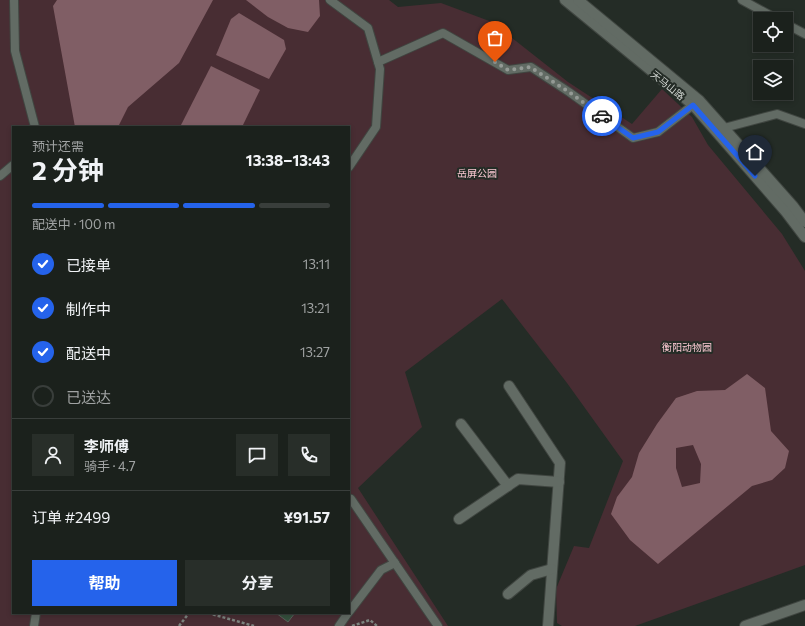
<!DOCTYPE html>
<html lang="zh">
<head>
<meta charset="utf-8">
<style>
	:root { --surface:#1b211c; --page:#282e29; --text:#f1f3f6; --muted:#a0a3a3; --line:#393e3b; --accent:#2563eb }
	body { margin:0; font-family:Commissioner,"Noto Sans SC",sans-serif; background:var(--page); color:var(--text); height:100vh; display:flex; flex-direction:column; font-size:15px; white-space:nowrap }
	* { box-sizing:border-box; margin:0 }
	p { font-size:13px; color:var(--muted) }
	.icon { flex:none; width:22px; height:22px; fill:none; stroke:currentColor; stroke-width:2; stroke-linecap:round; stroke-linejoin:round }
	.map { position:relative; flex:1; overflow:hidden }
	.details { position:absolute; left:12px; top:126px; width:338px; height:488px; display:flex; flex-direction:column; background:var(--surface); border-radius:0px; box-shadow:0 2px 6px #0003,0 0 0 1px var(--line) }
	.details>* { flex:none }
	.buttons { position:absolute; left:753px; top:12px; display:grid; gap:8px }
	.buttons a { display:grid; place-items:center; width:40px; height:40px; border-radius:0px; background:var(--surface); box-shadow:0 2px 6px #0003,0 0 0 1px var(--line); font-size:20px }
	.pin { position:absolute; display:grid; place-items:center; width:34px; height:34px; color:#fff; margin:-41px -17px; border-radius:50% 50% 50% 0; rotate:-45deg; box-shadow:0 0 4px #0007 }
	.pin .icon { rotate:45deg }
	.courier { position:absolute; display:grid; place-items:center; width:40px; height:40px; margin:-20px; border:3px solid #2563eb; border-radius:50%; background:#fff; color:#222; box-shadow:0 1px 5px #0007 }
	.summary em { font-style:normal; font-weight:700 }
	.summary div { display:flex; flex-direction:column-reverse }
	.summary { display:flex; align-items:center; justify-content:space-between; height:68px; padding:0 20px }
	h1 { font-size:26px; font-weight:700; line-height:30px }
	.bar { display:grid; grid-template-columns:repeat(4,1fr); gap:6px 4px; align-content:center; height:48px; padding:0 20px }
	.bar i { height:5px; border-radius:3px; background:var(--line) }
	.bar .active { background:var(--accent) }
	.bar p { grid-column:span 4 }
	.line { display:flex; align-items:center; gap:10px; padding:0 20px; border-top:1px solid var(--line) }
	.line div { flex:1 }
	.round { display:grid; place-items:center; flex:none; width:42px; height:42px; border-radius:0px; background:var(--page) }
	ol { padding:0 20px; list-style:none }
	li { display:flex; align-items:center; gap:12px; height:44px }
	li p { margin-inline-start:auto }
	li .icon { padding:4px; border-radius:50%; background:var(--accent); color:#fff; stroke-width:4 }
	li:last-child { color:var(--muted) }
	li i { width:22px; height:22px; border:2px solid var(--line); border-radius:50% }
	.action { display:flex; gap:8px; margin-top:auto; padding:8px 20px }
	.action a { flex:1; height:46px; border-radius:0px; background:var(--accent); color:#fff; font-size:16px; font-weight:700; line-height:46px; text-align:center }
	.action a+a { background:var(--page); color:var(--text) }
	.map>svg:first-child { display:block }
	.green { fill:#482d33; fill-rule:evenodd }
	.water { fill:#805e65; fill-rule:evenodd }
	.building { fill:#354f3d; stroke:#58615a }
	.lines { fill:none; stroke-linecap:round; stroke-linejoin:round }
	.lane-casing { stroke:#404641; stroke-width:10 }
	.street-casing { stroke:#404641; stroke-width:12 }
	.secondary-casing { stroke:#404641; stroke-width:12 }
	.path { stroke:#7d847f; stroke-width:2.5; stroke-dasharray:3 2; stroke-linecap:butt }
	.lane { stroke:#626b64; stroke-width:8 }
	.street { stroke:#626b64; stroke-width:10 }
	.secondary { stroke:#626b64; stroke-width:10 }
	.done { stroke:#949a95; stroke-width:4; stroke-dasharray:0 7.2 }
	.route { stroke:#2563eb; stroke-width:5 }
	.labels { text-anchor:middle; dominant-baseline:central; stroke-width:4; stroke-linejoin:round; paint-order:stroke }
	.street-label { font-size:10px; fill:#d0d5d1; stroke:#242c26 }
	.park-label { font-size:10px; fill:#fcc9d3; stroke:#242c26 }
</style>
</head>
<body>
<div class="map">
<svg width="805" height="626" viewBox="0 0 805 626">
	<rect width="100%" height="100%" fill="#242c26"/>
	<path class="green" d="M 0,0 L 389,0 L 398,7 L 441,3 L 492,22 L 568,82 L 632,124 L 662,89 L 692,117 L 708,145 L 782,234 L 805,271 L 805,565 L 635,626 L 562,626 L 557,623 L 556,589 L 574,546 L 589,548 L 623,461 L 567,383 L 502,299 L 405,372 L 422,427 L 358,488 L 448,626 L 0,626 ZM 13,127 L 349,127 L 349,613 L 13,613 Z"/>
	<g class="water">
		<polygon points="57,0 213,0 179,63 128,107 118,127 75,127 53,6"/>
		<polygon points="246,0 319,0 320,16 308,32 288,28 268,17"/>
		<polygon points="239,13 284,40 286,49 269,79 216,55 231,19"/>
		<polygon points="211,66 260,90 242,127 180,127"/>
		<path d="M 747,374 L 765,388 L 771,431 L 789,451 L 785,468 L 772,480 L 752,486 L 658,564 L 630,540 L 611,514 L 617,497 L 632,477 L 639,453 L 657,424 L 676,398 L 697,391 L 725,390 ZM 693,445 L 701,464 L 700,483 L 682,487 L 676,468 L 676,448 Z"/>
	</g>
	<polygon class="building" points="276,613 295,613 288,622"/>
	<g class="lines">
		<g class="lane-casing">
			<g id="lane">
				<polyline points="14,0 15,51 35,127"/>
				<polyline points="330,0 368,28 380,69 376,127 349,167"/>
				<polyline points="742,0 777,19"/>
				<polyline points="786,24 805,34"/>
				<polyline points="378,62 443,33 508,70 531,67 569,92 633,138 658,132 693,105"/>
				<polyline points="724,128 777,114 805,124"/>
				<polyline points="0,176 13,165"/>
				<polyline points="351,499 438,626"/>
				<polyline points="349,612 381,570 395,563"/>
				<polyline points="34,626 36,613"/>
				<polyline points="339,626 348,613"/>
			</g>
		</g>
		<g class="street-casing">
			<g id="street">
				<polyline points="509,386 560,463 548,626"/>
				<polyline points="461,424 508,486"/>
				<polyline points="459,519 518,479 559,482"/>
				<polyline points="508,594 531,575 552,569"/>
			</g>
		</g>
		<g class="secondary-casing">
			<g id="secondary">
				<polyline points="565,0 693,105 786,212 805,237"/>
				<polyline points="578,0 699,100 793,206 805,222"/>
				<polyline points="745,626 805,605"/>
			</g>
		</g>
		<g class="path">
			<polyline points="208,613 254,626"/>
			<polyline points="179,626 189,613"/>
			<polyline points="352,626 370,620 377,626"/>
		</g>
		<use href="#lane" class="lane"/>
		<use href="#street" class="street"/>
		<use href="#secondary" class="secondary"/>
	</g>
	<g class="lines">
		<polyline class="done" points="495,62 508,70 530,67 569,92 602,116"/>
		<polyline class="route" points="602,116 633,138 658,132 693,105 755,176"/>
	</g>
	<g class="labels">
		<g class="street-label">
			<text transform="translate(668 85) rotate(39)">天马山路</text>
		</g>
		<g class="park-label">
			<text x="477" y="173">岳屏公园</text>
			<text x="687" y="347">衡阳动物园</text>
		</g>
	</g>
</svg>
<div class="buttons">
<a><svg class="icon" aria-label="locate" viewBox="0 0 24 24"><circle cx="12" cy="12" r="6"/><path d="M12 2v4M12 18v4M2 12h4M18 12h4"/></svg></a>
<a><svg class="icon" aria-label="layers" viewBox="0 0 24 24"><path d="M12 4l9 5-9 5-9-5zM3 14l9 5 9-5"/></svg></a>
</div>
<div class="pin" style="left:495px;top:62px;background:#ea580c"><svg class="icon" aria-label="bag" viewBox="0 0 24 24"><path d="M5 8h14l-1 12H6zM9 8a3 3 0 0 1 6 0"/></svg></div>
<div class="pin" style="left:755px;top:176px;background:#1f2937"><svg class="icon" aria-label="home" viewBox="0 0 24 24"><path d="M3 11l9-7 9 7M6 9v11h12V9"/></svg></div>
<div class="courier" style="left:602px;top:116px"><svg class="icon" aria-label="car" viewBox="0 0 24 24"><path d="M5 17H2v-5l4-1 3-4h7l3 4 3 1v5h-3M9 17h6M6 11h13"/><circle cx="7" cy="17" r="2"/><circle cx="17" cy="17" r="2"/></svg></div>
<section class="details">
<div class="summary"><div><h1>2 分钟</h1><p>预计还需</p></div><em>13:38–13:43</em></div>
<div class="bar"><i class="active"></i><i class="active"></i><i class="active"></i><i></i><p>配送中 · 100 m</p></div>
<ol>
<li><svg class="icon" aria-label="check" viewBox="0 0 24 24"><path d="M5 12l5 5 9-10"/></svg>已接单<p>13:11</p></li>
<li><svg class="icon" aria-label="check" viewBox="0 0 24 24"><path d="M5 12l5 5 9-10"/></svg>制作中<p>13:21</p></li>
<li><svg class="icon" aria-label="check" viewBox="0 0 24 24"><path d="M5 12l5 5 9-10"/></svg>配送中<p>13:27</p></li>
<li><i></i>已送达</li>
</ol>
<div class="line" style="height:72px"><a class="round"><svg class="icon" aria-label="person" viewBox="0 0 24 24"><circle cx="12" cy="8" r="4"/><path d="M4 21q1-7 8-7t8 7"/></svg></a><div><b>李师傅</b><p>骑手 · 4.7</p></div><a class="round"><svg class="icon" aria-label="chat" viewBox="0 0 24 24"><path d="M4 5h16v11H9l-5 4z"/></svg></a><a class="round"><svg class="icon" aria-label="phone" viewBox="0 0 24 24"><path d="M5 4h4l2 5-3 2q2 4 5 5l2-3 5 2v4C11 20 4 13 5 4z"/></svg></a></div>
<div class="line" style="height:52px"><div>订单 #2499</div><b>¥91.57</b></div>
<div class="action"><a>帮助</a><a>分享</a></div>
</section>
</div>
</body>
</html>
